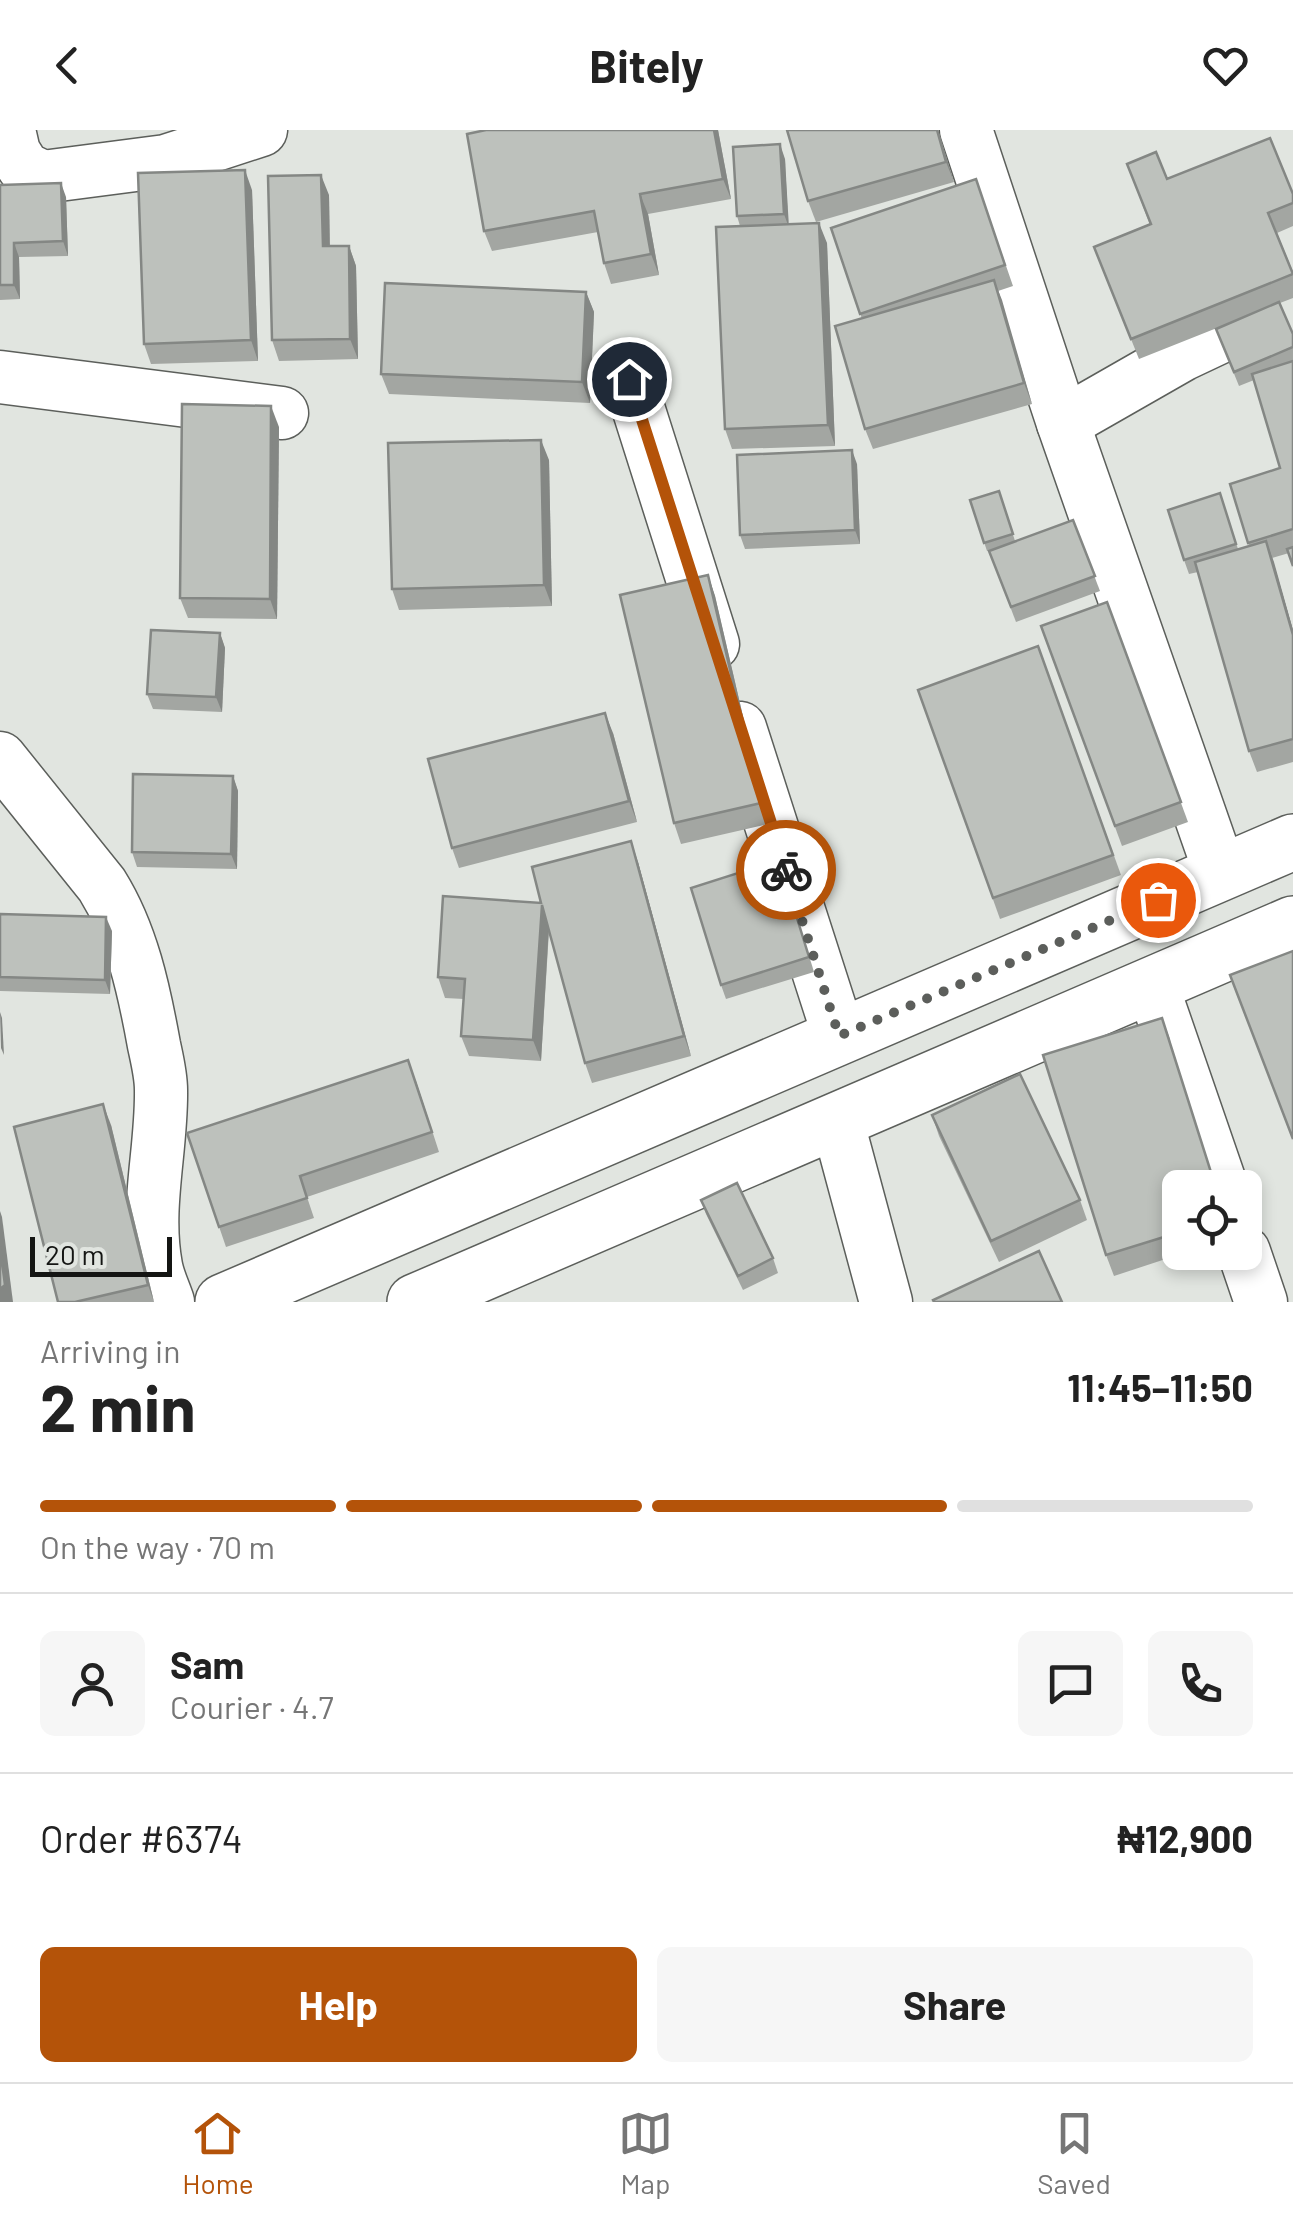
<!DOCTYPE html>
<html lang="en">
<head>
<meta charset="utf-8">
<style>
	:root { --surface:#fff; --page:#f6f6f6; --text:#222; --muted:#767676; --line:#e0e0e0; --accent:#b45309 }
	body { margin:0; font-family:Barlow,sans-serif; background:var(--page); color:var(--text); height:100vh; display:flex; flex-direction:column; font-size:38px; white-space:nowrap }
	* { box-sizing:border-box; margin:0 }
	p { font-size:32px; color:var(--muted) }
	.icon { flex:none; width:55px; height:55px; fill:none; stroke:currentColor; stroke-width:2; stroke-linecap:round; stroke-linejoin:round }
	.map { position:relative; height:1172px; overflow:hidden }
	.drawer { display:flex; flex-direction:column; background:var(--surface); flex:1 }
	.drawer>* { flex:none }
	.buttons { position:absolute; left:1162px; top:1040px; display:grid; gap:20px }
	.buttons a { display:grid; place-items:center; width:100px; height:100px; border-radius:15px; background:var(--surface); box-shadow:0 5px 15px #0003; font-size:50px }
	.scale { position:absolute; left:30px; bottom:25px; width:142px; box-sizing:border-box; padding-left:10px; border:5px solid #141513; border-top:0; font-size:28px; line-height:35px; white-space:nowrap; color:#141513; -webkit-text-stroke:8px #e1e5e0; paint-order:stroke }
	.pin { position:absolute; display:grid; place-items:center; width:85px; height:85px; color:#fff; margin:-42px; border:5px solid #fff; border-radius:50%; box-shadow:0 2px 10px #0007 }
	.courier { position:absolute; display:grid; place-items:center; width:100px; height:100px; margin:-50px; border:8px solid #b45309; border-radius:50%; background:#fff; color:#222; box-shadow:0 2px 12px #0007 }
	.overview em { font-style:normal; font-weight:700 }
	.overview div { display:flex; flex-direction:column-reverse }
	.overview { display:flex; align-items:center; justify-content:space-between; height:170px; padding:0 40px }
	h1 { font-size:65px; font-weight:700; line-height:75px }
	.bar { display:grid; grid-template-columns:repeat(4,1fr); gap:15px 10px; align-content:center; height:120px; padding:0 40px }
	.bar i { height:12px; border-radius:8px; background:var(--line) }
	.bar .on { background:var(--accent) }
	.bar p { grid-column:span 4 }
	.line { display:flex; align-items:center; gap:25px; padding:0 40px; border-top:2px solid var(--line) }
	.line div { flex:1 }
	.round { display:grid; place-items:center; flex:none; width:105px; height:105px; border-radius:15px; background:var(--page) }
	.cta { display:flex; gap:20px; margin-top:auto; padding:20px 40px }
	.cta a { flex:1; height:115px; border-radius:15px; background:var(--accent); color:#fff; font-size:40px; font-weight:700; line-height:115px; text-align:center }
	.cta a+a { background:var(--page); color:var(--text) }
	header { display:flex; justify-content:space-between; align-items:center; height:130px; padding:0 40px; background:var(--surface); font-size:45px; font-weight:700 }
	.tab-bar { display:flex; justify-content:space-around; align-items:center; height:140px; border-top:2px solid var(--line); background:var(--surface); font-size:28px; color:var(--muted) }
	.tab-bar a { display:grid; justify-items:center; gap:5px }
	.tab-bar .on { color:var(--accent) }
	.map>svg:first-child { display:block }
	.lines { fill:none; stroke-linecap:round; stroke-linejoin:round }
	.street-casing { stroke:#5c5f5b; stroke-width:55 }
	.secondary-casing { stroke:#5c5f5b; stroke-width:58 }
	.street { stroke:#fff; stroke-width:52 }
	.secondary { stroke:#fff; stroke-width:55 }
	.wall { fill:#a3a6a2 }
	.shaded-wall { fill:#848784 }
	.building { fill:#bdc1bc; stroke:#848784; stroke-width:2.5 }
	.done { stroke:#5c5e5b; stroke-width:10; stroke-dasharray:0 18 }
	.route { stroke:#b45309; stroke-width:12 }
</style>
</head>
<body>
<header><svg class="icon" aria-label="back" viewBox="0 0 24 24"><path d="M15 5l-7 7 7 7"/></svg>Bitely<svg class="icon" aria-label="heart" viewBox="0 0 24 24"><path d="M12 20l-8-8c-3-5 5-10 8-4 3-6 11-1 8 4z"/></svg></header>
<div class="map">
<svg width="1293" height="1172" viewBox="0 0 1293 1172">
	<rect width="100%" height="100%" fill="#e1e5e0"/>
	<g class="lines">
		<g class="street-casing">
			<g id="street">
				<polyline points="9,0 14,22 24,38 43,47 166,31 261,0"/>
				<polyline points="966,0 1063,293 1220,742"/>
				<polyline points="0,247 282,283"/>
				<polyline points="629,249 713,514"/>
				<polyline points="1063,293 1182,225 1254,191"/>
				<polyline points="740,598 839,906"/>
				<path d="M 0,628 L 102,755 C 132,803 144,860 154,915 C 157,929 161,945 161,960 C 162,1019 145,1077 156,1136 C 158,1148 164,1160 168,1172"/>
				<polyline points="1152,855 1222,1058"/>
				<polyline points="837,990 886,1172"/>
				<polyline points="1244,1122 1261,1172"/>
			</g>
		</g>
		<g class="secondary-casing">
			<g id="secondary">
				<polyline points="223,1172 1293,712"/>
				<polyline points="415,1172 1293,794"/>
			</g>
		</g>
		<use href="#street" class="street"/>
		<use href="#secondary" class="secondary"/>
	</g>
	<g class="wall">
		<polygon points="718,0 731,69 648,84 659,145 611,154 604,133 598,102 492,121 484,101"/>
		<polygon points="938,0 954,52 816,92 808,71"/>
		<polygon points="785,29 788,94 827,113 835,316 732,319 725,299 740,96 737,86"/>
		<polygon points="1127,34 1167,49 1293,64 1293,96 1277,103 1293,142 1293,168 1280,173 1293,204 1293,436 1289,423 1272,428 1293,500 1293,632 1257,642 1249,621 1198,442 1189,444 1184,430 1220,363 1238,419 1249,416 1248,413 1280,338 1254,250 1239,256 1216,199 1237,190 1139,229 1094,117 1150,95"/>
		<polygon points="976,49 1013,156 998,161 1032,274 873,319 865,299 862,189 831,98"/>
		<polygon points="0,55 66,67 68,126 19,127 20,169 0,170"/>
		<polygon points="252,60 258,231 151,234 144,214"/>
		<polygon points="329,65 330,116 349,116 356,136 358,229 279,231 272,210"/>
		<polygon points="586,162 594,182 590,273 389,264 381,244"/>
		<polygon points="279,297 277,489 188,488 180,468"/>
		<polygon points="549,330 552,476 399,480 392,459"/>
		<polygon points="857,334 860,414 745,419 740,405"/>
		<polygon points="999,361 1015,411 987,421 970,370"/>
		<polygon points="1073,390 1100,461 1016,492 989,421"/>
		<polygon points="708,445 715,466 768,694 681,714 674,693"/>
		<polygon points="1107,472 1188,692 1122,716 1041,496"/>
		<polygon points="220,503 225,518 222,582 153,579 147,564"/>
		<polygon points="1038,516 1121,745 1000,789 918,560"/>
		<polygon points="613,603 637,692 459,738 452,718"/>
		<polygon points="233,646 238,661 237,739 137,737 132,722"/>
		<polygon points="638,732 691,926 592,953 585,933 549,801 541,931 469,926 461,906 464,869 445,868 438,847 541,773"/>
		<polygon points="784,744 814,842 726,869 721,855"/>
		<polygon points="0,784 112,801 110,864 0,861"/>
		<polygon points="1162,888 1170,909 1180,1058 1180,1122 1187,1122 1114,1146 1106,1125"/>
		<polygon points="416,951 439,1022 307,1067 314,1088 226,1117 187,1003"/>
		<polygon points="932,985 1080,1070 1087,1090 999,1132 939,1006"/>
		<polygon points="111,995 154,1172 58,1172"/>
		<polygon points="701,1070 773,1128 778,1143 743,1160 706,1084"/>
	</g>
	<g class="shaded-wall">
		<polygon points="714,0 718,0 731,69 723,49"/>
		<polygon points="937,0 938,0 954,52 946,32"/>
		<polygon points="780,14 785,29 789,98 784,84"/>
		<polygon points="245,40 252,60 258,231 251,210"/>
		<polygon points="321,45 329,65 330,137 323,116"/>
		<polygon points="61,53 66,67 68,126 63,111"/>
		<polygon points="640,64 648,84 659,145 651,124"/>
		<polygon points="819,93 827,113 835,316 828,295"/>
		<polygon points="14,113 19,127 20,169 14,155"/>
		<polygon points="349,116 356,136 358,229 350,209"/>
		<polygon points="994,150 1002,170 1032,274 1024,253"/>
		<polygon points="586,162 594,182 590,273 582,252"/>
		<polygon points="271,276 279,297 277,489 270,469"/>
		<polygon points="541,310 549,330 552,476 544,455"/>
		<polygon points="852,320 857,334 860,414 855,400"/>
		<polygon points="1266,411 1274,432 1293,500 1293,505"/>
		<polygon points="708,445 715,466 768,694 761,673"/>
		<polygon points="220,503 225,518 222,582 216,567"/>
		<polygon points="605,583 613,603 637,692 629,671"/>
		<polygon points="233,646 238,661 237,739 231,724"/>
		<polygon points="631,711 638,732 691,926 684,906"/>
		<polygon points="542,775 549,795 541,931 533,910"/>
		<polygon points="106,787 112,801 110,864 105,850"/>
		<polygon points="0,882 2,888 4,925 1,918"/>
		<polygon points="103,974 111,995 154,1172 148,1155"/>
		<polygon points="0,1081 2,1087 13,1172 0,1172"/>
	</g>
	<g class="building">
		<polygon points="486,0 714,0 723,49 640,64 651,124 604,133 594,81 484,101 467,4"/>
		<polygon points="787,0 937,0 946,32 808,71"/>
		<polygon points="1270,8 1293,64 1293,73 1268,83 1293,144 1131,209 1094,117 1151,94 1127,34 1156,22 1167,49"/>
		<polygon points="780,14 784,84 737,86 733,17"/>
		<polygon points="245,40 251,210 144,214 138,43"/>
		<polygon points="321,45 323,116 349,116 350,209 272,210 268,46"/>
		<polygon points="976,49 1005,135 860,184 831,98"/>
		<polygon points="61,53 63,111 14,113 14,155 0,155 0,55"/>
		<polygon points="819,93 828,295 725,299 716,97"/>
		<polygon points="994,150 1024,253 865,299 835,196"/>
		<polygon points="385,153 586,162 582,252 381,244"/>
		<polygon points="1279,172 1293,204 1293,217 1234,242 1216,199"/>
		<polygon points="1293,231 1293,399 1248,413 1230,354 1280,338 1252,244"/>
		<polygon points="182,274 271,276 270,469 180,468"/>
		<polygon points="541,310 544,455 392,459 388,313"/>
		<polygon points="852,320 855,400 740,405 737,325"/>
		<polygon points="999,361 1013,404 984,413 970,370"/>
		<polygon points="1220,363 1236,414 1184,430 1168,380"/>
		<polygon points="1073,390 1095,446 1011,477 989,421"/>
		<polygon points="1266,411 1293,505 1293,609 1249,621 1195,432"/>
		<polygon points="1293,417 1293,436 1287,419"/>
		<polygon points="708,445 761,673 674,693 620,465"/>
		<polygon points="1107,472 1181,672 1115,696 1041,496"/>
		<polygon points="151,500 220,503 216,567 147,564"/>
		<polygon points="1038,516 1113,725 993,768 918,560"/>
		<polygon points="605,583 629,671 452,718 428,629"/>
		<polygon points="133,644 233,646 231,724 132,722"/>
		<polygon points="631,711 684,906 585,933 542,775 533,910 461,906 465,849 438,847 443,766 541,773 532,737"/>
		<polygon points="779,730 809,827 721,855 691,758"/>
		<polygon points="0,784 106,787 105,850 0,847"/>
		<polygon points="1293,821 1293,1009 1230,845"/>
		<polygon points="1162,888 1216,1058 1180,1058 1180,1102 1106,1125 1043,925"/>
		<polygon points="408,930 432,1002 300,1046 307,1068 219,1097 187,1003"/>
		<polygon points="1020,944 1080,1070 991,1111 932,985"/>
		<polygon points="103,974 148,1155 75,1172 58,1172 14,997"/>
		<polygon points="737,1053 773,1128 738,1146 701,1070"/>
		<polygon points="0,1117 5,1155 0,1159"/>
		<polygon points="1039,1121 1062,1172 934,1172 933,1170"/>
	</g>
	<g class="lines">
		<polyline class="done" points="786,740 839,906 1158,770"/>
		<polyline class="route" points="629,249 786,740"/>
	</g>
</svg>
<div class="buttons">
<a><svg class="icon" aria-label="locate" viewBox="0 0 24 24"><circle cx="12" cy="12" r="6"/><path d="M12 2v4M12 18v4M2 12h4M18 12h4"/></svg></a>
</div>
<div class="scale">20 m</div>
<div class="pin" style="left:1158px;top:770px;background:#ea580c"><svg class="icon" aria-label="bag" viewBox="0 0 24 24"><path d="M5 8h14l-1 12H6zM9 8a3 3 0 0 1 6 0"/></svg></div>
<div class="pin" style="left:629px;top:249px;background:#1f2937"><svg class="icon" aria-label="home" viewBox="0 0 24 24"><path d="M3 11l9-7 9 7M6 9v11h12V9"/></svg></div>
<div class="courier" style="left:786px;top:740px"><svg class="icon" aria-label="bike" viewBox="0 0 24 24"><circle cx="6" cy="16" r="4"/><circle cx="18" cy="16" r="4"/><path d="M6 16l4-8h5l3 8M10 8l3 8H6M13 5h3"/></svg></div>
</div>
<section class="drawer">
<div class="overview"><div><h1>2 min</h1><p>Arriving in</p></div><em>11:45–11:50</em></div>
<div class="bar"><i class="on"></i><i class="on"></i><i class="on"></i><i></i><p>On the way · 70 m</p></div>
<div class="line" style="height:180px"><a class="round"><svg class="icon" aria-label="person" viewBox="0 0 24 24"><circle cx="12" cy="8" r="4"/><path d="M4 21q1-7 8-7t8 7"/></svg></a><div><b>Sam</b><p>Courier · 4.7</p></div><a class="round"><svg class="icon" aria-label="chat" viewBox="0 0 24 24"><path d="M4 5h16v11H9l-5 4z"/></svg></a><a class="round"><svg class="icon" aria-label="phone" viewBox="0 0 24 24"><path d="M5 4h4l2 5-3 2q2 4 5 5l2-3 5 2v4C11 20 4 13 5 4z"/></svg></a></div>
<div class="line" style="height:130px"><div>Order #6374</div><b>₦12,900</b></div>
<div class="cta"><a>Help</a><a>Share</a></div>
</section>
<nav class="tab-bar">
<a class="on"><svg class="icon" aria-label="home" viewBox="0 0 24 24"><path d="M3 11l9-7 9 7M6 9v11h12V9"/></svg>Home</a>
<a><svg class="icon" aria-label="map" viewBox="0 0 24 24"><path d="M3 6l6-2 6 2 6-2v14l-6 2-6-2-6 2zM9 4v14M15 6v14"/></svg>Map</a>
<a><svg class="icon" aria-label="saved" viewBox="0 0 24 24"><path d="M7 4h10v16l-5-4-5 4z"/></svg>Saved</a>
</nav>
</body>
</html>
